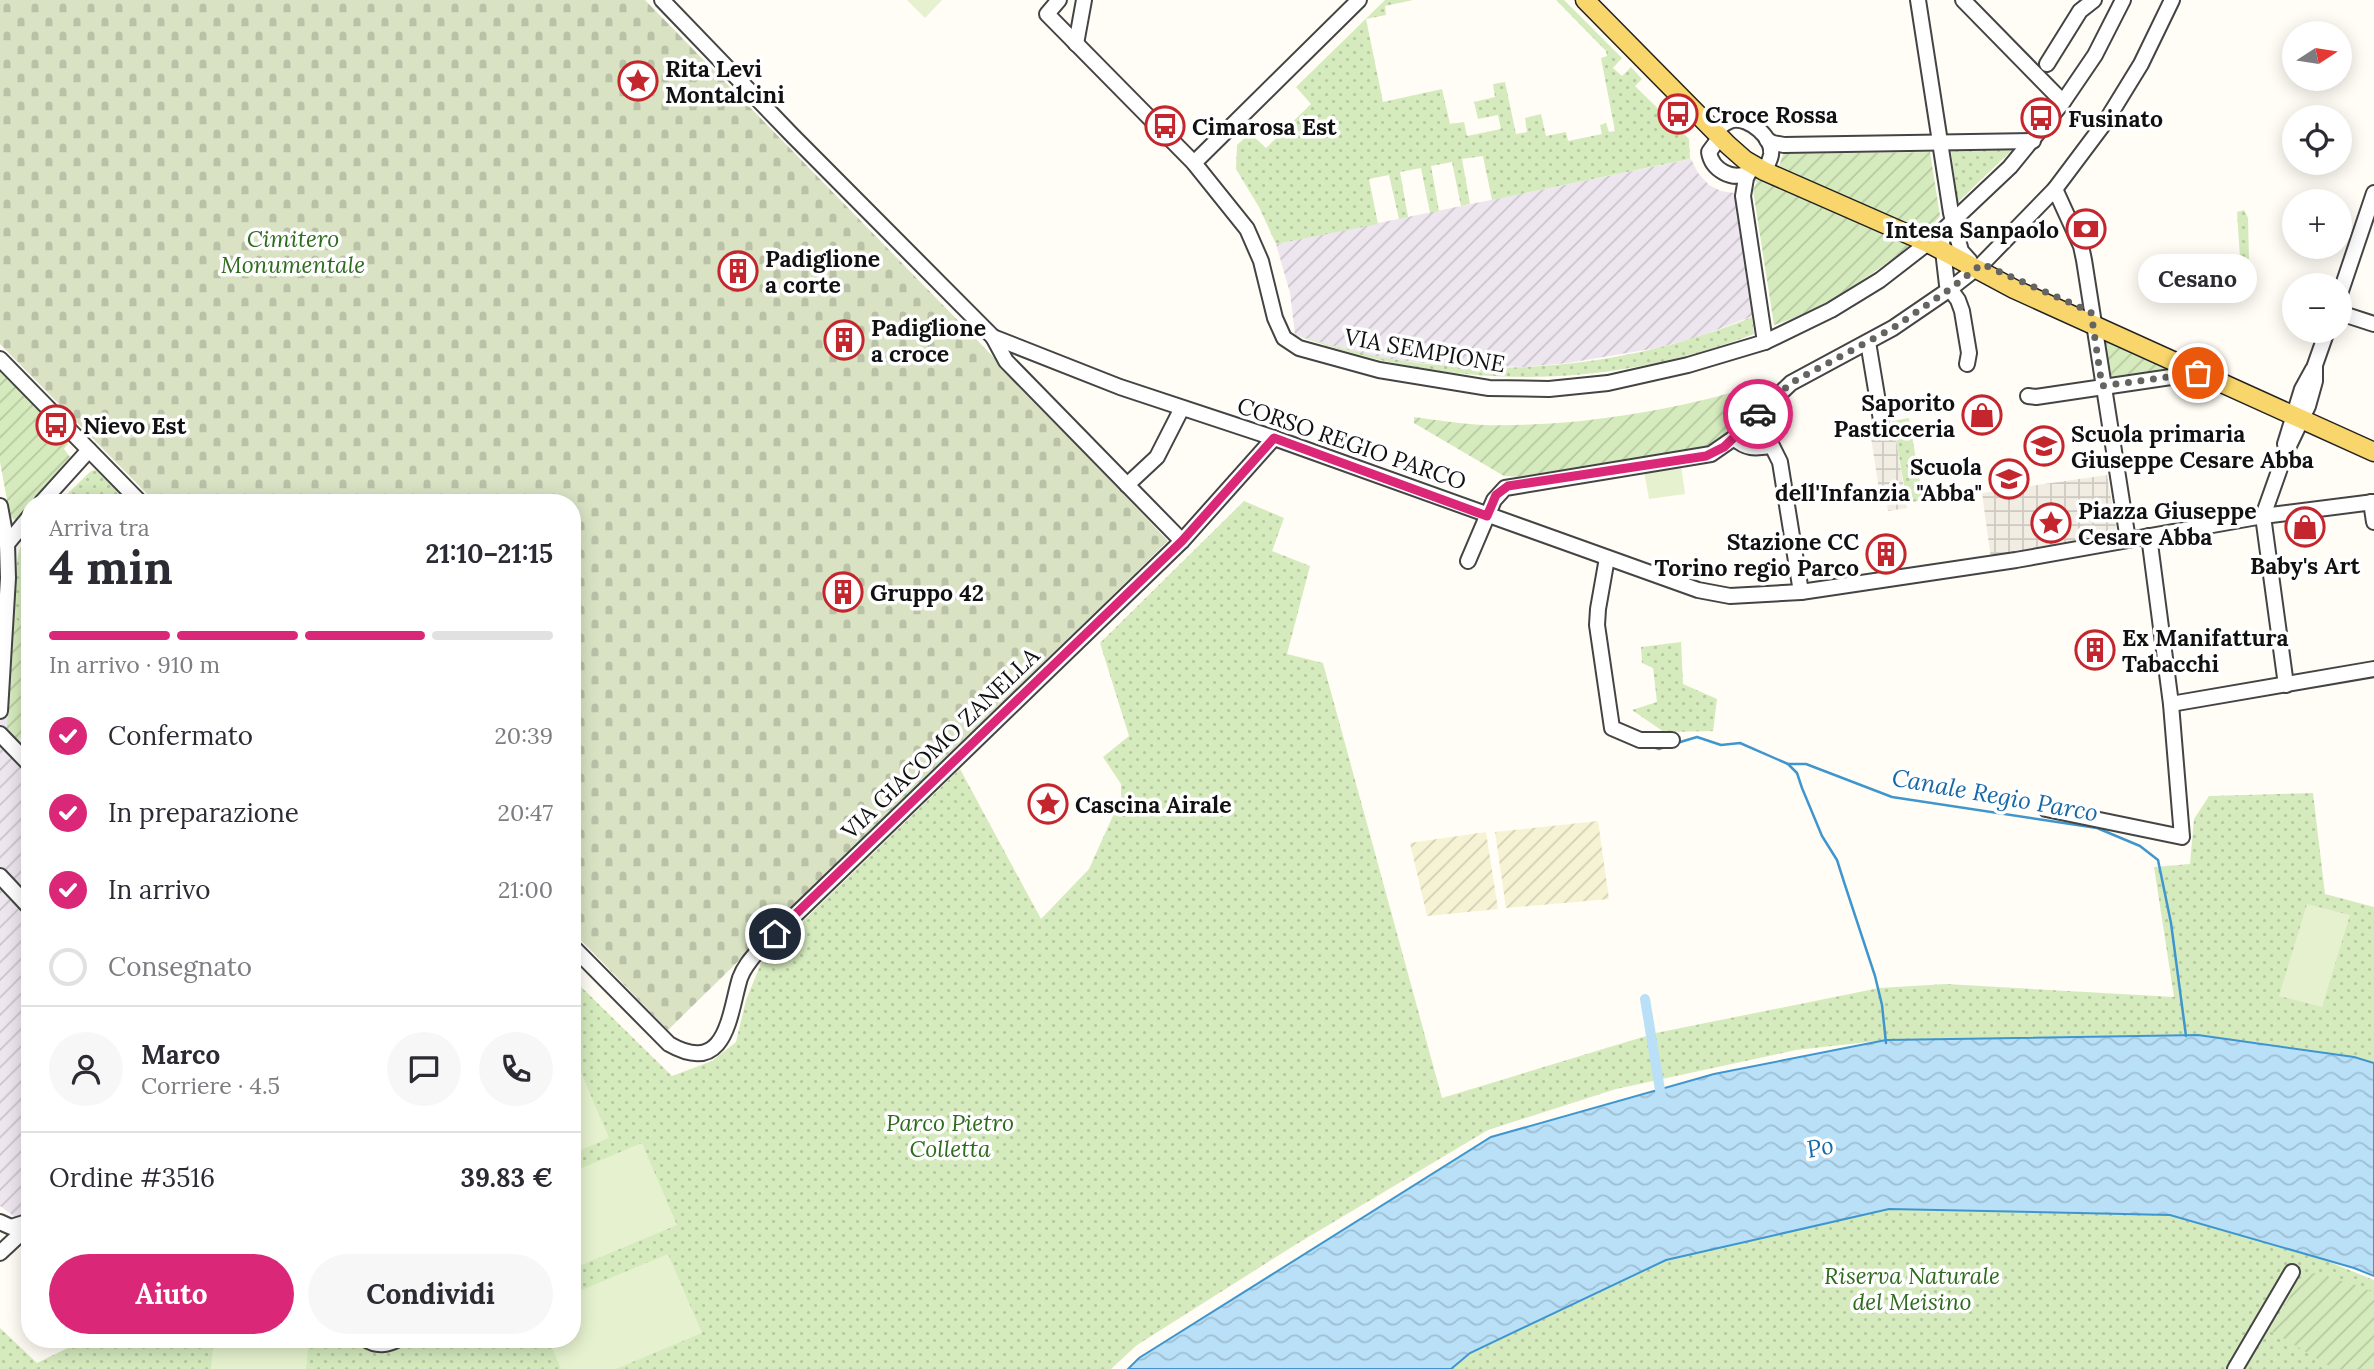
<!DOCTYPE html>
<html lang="it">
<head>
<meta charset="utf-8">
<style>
	:root { --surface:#fff; --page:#f7f7f7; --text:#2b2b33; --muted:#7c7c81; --line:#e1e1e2; --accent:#db2777 }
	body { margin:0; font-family:Lora,serif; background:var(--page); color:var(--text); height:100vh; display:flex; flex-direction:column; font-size:26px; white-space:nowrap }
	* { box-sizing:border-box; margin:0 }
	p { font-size:23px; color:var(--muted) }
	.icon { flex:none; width:38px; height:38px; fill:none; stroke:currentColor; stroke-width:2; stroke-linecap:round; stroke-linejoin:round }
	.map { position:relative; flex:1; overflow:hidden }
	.details { position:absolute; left:21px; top:494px; width:560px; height:854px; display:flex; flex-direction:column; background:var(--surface); border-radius:28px; box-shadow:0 4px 18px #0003 }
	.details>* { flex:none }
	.needle { width:46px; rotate:78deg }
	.fabs { position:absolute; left:2282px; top:21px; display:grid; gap:14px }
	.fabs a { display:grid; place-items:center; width:70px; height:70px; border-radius:50%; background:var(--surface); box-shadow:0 4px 18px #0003; font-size:35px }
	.pin { position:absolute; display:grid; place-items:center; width:60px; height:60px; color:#fff; margin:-30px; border:4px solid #fff; border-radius:50%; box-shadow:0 2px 7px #0007 }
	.courier { position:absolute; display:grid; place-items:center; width:70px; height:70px; margin:-35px; border:5px solid #db2777; border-radius:50%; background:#fff; color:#222; box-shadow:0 2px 9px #0007 }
	.bubble { position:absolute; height:49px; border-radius:24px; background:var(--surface); box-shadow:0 4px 18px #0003; font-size:23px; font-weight:800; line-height:49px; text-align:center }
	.headline em { font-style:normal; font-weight:800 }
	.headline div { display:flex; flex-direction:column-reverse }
	.headline { display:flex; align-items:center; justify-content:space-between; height:119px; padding:0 28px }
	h1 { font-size:46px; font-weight:800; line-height:52px }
	.bar { display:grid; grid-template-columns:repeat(4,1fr); gap:10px 7px; align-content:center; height:84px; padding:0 28px }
	.bar i { height:9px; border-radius:5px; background:var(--line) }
	.bar .current { background:var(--accent) }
	.bar p { grid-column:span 4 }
	.line { display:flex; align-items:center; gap:18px; padding:0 28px; border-top:2px solid var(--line) }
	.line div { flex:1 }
	.round { display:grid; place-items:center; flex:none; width:74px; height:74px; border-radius:37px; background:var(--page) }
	ol { padding:0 28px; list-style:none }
	li { display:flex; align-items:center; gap:21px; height:77px }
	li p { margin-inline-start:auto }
	li .icon { padding:7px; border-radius:50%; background:var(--accent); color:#fff; stroke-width:4 }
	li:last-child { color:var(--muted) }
	li i { width:38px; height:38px; border:4px solid var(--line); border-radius:50% }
	.action { display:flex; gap:14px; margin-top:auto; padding:14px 28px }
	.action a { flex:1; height:80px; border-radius:42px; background:var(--accent); color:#fff; font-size:28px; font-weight:800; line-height:80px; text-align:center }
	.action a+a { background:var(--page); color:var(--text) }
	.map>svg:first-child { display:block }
	.industrial { fill:url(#industrial-furrows) }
	.farmland { fill:url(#farmland-furrows) }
	.grass { fill:url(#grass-dots) }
	.cemetery { fill:url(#cemetery-stones) }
	.garden { fill:url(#garden-furrows) }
	.pitch { fill:#e6f2cf }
	.plaza { fill:url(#plaza-grid) }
	.water { fill:url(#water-waves); stroke:#3f96cf; stroke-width:2 }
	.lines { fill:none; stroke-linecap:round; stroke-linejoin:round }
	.stream { stroke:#3f96cf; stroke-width:2.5 }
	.canal { stroke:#b9e0f7; stroke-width:10 }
	.minor-casing { stroke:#444; stroke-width:18 }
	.major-casing { stroke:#222; stroke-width:21 }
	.minor { stroke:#fff; stroke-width:14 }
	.major { stroke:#f9d66b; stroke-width:18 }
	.done { stroke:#646461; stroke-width:7; stroke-dasharray:0 12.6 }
	.route { stroke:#db2777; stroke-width:9 }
	.labels { text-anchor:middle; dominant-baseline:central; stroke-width:7; stroke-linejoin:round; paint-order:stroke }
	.poi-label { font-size:23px; font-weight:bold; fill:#111; stroke:#fff; text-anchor:start }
	.park-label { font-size:23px; font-style:italic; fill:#2f6b1f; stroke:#fff }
	.street-label { font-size:23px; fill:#111; stroke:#fff }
	.water-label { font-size:24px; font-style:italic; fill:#1768a6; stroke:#fff }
</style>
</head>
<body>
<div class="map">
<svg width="2374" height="1369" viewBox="0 0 2374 1369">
	<defs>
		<pattern id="industrial-furrows" width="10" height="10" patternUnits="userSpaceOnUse" patternTransform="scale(1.75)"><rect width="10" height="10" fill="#eee6ef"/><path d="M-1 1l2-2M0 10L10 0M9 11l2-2" fill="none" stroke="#cbc4cc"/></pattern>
		<pattern id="farmland-furrows" width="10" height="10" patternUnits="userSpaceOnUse" patternTransform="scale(1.75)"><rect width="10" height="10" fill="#f6f3d4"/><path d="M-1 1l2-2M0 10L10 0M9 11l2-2" fill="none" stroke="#d2cfb5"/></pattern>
		<pattern id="grass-dots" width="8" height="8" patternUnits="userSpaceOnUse" patternTransform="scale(1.75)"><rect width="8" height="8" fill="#d5ebbd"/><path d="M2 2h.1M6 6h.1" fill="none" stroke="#b6c8a1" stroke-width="1.8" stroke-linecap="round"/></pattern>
		<pattern id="cemetery-stones" width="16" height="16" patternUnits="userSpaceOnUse" patternTransform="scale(1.75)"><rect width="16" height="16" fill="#d9e3c4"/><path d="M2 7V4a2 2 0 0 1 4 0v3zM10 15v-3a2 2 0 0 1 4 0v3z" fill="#b9c2a7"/></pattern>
		<pattern id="garden-furrows" width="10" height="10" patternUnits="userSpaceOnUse" patternTransform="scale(1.75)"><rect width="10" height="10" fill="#d5ebbd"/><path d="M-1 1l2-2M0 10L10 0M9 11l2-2" fill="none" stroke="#b6c8a1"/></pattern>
		<pattern id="plaza-grid" width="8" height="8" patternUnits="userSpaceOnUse" patternTransform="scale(1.75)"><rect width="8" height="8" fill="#f1ede2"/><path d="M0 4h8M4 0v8" fill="none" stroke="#cecac1"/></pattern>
		<pattern id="water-waves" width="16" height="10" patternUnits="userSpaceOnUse" patternTransform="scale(1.75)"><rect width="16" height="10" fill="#b9e0f7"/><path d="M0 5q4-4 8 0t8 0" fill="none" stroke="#9ebfd3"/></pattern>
	</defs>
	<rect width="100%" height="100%" fill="#fffdf5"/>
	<g class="industrial">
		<polygon points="1691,159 1698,173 1709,185 1721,191 1734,193 1753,316 1698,337 1657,348 1568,363 1525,367 1443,365 1395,360 1366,355 1295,335 1290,293 1276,244"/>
		<polygon points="30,670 30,1209 18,1219 0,1206 0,698"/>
	</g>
	<g class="farmland">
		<polygon points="1598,821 1609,899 1506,908 1495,832"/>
		<polygon points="1486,832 1498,909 1427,916 1410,843"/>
	</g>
	<g class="grass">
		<polygon points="1385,0 1413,0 1385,6 1386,15 1366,19 1383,102 1442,89 1450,124 1464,122 1467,136 1501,129 1498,115 1478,119 1474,102 1495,97 1493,84 1505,82 1516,134 1527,132 1525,118 1541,114 1546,136 1566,132 1568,141 1602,134 1600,125 1606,123 1609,132 1615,131 1601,58 1607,56 1606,51 1556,0 1564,0 1622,58 1613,68 1622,76 1631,67 1642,79 1635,86 1689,139 1690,159 1492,200 1483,156 1462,159 1470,204 1461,206 1452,162 1431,166 1439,211 1430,213 1421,168 1400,172 1408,217 1399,219 1389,175 1369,179 1378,224 1276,244 1259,207 1236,169 1237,145 1250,133 1266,148 1311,104 1296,87"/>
		<polygon points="2009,149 2012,150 1958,202 1951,151"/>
		<polygon points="2244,210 2248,218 2249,259 2240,258 2237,212"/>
		<polygon points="2241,262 2248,263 2243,301 2236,298"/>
		<path d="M 1752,317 L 1754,334 C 1600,392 1450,390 1295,335 C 1323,343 1354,352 1381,357 C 1502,380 1637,365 1752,317 Z"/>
		<polygon points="1909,418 1923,500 1907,503 1893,421"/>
		<polygon points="96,470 129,502 59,502 91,471"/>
		<polygon points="1244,501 1284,518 1272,551 1310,566 1287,654 1323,663 1442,1098 1656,1033 1879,988 1946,984 2174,997 2154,867 2190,864 2194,819 2209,796 2313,793 2325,894 2374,907 2374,1063 2354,1057 2198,1035 1886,1040 1796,1050 1616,1089 1488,1130 1295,1245 1137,1345 1111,1369 0,1369 0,1328 37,1363 86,1339 572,1339 572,978 672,1076 712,1061 736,1042 746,1000 762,961 960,769 1041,919 1089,869 1121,798 1121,784 1103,757 1129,736 1100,643"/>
		<path d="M 30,530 L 30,633 L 14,617 C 16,592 12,548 30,530 Z"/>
		<polygon points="1681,642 1683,684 1717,699 1713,731 1664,732 1632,710 1657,702 1653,668 1642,663 1641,647"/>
		<polygon points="1937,1208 1980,1211 2170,1215 2317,1257 2374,1280 2374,1369 1451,1369 1470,1353 1666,1260 1889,1209"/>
	</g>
	<polygon class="cemetery" points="0,0 645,0 978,341 1168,541 668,1030 572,931 572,502 155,502 0,344"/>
	<g class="garden">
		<polygon points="1930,152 1940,216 1931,227 1921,233 1779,167 1783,154"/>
		<path d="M 1758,177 L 1907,244 L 1908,247 C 1872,275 1818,312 1774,325 L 1753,190 L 1757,182 L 1754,180 Z"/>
		<polygon points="2102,340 2170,370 2108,380"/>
		<polygon points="0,368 69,442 64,449 70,457 39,495 30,502 30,505 15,520 10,516 0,462"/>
		<path d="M 1734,392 L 1737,400 L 1764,392 L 1766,393 L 1730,434 L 1707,449 L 1683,455 L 1524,477 L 1504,476 L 1414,423 L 1414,417 C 1437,420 1461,424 1484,425 C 1568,427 1653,414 1734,392 Z"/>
		<polygon points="14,617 30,633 30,654 25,662 21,721 29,730 17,741 9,733 7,727"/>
		<polygon points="2314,1273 2359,1286 2374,1293 2374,1369 2334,1369 2270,1330 2301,1278"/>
	</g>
	<g class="pitch">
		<polygon points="907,0 942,0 925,18"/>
		<polygon points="1681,465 1685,494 1649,499 1644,471"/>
		<polygon points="2307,904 2350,915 2322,1007 2279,996"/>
		<polygon points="580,1070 609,1138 572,1154 572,1073"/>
		<polygon points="642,1143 677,1225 572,1269 572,1172"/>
		<polygon points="668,1254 702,1333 616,1369 561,1369 548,1339 572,1339 572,1294"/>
		<polygon points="214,1339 309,1339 306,1369 211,1369"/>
	</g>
	<g class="plaza">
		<polygon points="1893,421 1907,508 1888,511 1887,505 1891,504 1889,495 1880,496 1869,425"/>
		<polygon points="2107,475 2118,538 1991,559 1982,493"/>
	</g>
	<polygon class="water" points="2198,1035 2354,1057 2374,1063 2374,1276 2354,1268 2170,1215 1889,1209 1666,1260 1470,1353 1451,1369 1128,1369 1139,1358 1491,1137 1714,1074 1886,1040"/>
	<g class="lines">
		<g class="stream">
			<polyline points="1677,743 1697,737 1721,745 1740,743 1788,764 1797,773 1802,788 1822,836 1837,860 1844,882 1875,976 1882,1005 1886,1043"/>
			<polyline points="1650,746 1659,749 1668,746"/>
			<polyline points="1788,764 1806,764 1892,797 2097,828 2140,846 2158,860 2171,923 2186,1036"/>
		</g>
		<polyline class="canal" points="1645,999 1662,1102"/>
		<g class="minor-casing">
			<g id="minor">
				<polyline points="662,0 793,136 993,337 1120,387 1274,438 1698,590 1730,596 1801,592 2016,560 2263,516 2374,502"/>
				<polyline points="1059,0 1047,14 1194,163 1247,229 1261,261 1275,318 1284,338 1299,348 1379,370 1489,388 1549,389 1608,383 1688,365 1765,342 1831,310 1880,280 1938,235 2010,167 2063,102 2095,55 2123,0"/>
				<polyline points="1918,0 1951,213 1961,251 1970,261"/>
				<polyline points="1963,0 2063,102"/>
				<polyline points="1076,44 1084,0"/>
				<polyline points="2047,64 2080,11 2094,0"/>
				<path d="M 1714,132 C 1720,127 1726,121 1733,120 C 1749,117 1774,138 1771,155 C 1770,160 1767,166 1764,171"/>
				<path d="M 1720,137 L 1709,152 C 1712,170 1732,181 1748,173"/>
				<polyline points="1767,140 1773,143 1784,145 2033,141"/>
				<polyline points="1194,163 1359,0"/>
				<polyline points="1753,165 1746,178 1743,196 1765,342"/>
				<polyline points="2055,189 2081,246 2084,260 2128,540"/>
				<polyline points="1942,242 1947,285 1958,300 1962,311 1969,353 1967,364"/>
				<polyline points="2340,294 2374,193"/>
				<polyline points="2340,313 2374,324"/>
				<polyline points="993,337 1006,361 1182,541"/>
				<polyline points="1868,342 1881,420"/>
				<polyline points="0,359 140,502"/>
				<polyline points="2028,396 2036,397 2198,373"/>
				<path d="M 1734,438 C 1747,450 1756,448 1772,446 L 1780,462 L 1801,592"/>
				<polyline points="2285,444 2302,389 2313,369"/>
				<polyline points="1127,485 1157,457 1182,408"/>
				<polyline points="42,502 89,450"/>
				<polyline points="2371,502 2374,522"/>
				<polyline points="0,506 7,544 8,578 0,711"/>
				<polyline points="7,544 30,516"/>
				<polyline points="1607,558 1598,609 1597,625 1612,728 1640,740 1672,740"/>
				<polyline points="1468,561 1494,500 1505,488 1711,454 1734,438 1791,383 1893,328 1950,289 1982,264 2055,189 2106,121 2141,64 2172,0"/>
				<polyline points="2286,685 2263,516 2285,454 2308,406 2315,381 2315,365 2327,331"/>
				<polyline points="2171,704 2374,669"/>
				<polyline points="0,734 30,765"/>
				<polyline points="2046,809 2182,837 2171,704 2149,536"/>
				<polyline points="0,876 30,908"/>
				<path d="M 572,946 L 669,1044 C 727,1077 729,1014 740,978 C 744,967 751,959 758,951 L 1182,541 L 1274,438"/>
				<polyline points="0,1222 11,1227 30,1221"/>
				<polyline points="0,1253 30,1225"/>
				<path d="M 365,1339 C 377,1347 387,1345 399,1339"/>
				<polyline points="2235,1369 2292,1272"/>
			</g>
		</g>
		<g class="major-casing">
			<polyline id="major" points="1585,0 1728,145 1745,160 1764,171 1928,243 2014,289 2374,452"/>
		</g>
		<use href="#minor" class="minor"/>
		<use href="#major" class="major"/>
	</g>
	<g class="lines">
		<polyline class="done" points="1758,414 1791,383 1893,328 1950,289 1982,264 2091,312 2102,386 2198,373"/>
		<polyline class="route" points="775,934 1182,541 1274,438 1487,516 1496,495 1508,486 1706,456 1724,447 1758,414"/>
	</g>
	<defs>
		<g id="sight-ring" transform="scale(2.0125)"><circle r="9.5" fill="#fff" stroke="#c4262e" stroke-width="1.5"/><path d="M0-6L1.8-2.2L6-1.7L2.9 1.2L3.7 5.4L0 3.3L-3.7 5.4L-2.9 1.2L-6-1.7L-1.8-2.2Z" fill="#c4262e"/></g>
		<g id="bus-ring" transform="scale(2.0125)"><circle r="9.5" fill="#fff" stroke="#c4262e" stroke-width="1.5"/><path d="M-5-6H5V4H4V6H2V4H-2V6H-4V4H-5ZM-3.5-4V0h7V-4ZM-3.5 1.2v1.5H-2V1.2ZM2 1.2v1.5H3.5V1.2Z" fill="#c4262e"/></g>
		<g id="bank-ring" transform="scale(2.0125)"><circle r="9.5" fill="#fff" stroke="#c4262e" stroke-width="1.5"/><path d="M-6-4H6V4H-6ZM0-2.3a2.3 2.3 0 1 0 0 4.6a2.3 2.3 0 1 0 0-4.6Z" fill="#c4262e"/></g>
		<g id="building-ring" transform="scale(2.0125)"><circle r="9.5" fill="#fff" stroke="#c4262e" stroke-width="1.5"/><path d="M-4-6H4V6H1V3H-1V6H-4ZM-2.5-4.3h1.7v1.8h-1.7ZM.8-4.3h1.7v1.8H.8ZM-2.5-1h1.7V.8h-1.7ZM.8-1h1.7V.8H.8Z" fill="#c4262e"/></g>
		<g id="shop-ring" transform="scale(2.0125)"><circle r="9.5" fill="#fff" stroke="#c4262e" stroke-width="1.5"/><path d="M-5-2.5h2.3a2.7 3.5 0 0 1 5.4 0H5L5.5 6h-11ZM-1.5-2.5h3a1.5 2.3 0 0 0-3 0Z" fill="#c4262e"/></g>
		<g id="school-ring" transform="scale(2.0125)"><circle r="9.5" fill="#fff" stroke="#c4262e" stroke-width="1.5"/><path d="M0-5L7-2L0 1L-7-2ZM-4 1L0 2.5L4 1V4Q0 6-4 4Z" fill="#c4262e"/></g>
	</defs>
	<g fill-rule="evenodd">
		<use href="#sight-ring" x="638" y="81"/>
		<use href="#bus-ring" x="1678" y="114"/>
		<use href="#bus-ring" x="2041" y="118"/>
		<use href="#bus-ring" x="1165" y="126"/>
		<use href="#bank-ring" x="2086" y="229"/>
		<use href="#building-ring" x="738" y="271"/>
		<use href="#building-ring" x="844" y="340"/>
		<use href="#shop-ring" x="1982" y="415"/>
		<use href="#bus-ring" x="56" y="425"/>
		<use href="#school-ring" x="2044" y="446"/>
		<use href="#school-ring" x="2009" y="479"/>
		<use href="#sight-ring" x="2051" y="523"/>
		<use href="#shop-ring" x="2305" y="527"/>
		<use href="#building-ring" x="1886" y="554"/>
		<use href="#building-ring" x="843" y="592"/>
		<use href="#building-ring" x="2095" y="650"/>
		<use href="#sight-ring" x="1048" y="804"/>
	</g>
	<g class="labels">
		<g class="poi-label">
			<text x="665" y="68">Rita Levi<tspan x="665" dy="26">Montalcini</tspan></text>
			<text x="1705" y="114">Croce Rossa</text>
			<text x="2068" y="118">Fusinato</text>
			<text x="1192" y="126">Cimarosa Est</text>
			<text x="2059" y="229" text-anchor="end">Intesa Sanpaolo</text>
			<text x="765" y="258">Padiglione<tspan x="765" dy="26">a corte</tspan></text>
			<text x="871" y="327">Padiglione<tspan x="871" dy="26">a croce</tspan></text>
			<text x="1955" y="402" text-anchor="end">Saporito<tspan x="1955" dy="26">Pasticceria</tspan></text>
			<text x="83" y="425">Nievo Est</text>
			<text x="2071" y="433">Scuola primaria<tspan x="2071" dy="26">Giuseppe Cesare Abba</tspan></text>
			<text x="1982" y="466" text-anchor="end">Scuola<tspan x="1982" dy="26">dell'Infanzia "Abba"</tspan></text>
			<text x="2078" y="510">Piazza Giuseppe<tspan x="2078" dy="26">Cesare Abba</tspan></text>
			<text x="1859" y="541" text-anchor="end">Stazione CC<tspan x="1859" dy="26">Torino regio Parco</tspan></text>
			<text x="2305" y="565" text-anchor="middle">Baby's Art</text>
			<text x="870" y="592">Gruppo 42</text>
			<text x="2122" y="637">Ex Manifattura<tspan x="2122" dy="26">Tabacchi</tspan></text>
			<text x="1075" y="804">Cascina Airale</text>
		</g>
		<g class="park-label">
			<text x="293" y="238">Cimitero<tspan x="293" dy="26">Monumentale</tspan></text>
			<text x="950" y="1122">Parco Pietro<tspan x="950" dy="26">Colletta</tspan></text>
			<text x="1912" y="1275">Riserva Naturale<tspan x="1912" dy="26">del Meisino</tspan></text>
		</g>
		<g class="street-label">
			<text transform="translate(1425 350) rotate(10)">VIA SEMPIONE</text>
			<text transform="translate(1352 443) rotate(19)">CORSO REGIO PARCO</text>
			<text transform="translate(940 743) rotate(-44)">VIA GIACOMO ZANELLA</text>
		</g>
		<g class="water-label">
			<text transform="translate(1995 795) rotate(10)">Canale Regio Parco</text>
			<text transform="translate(1820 1147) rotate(-11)">Po</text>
		</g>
	</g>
</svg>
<div class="fabs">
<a><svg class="needle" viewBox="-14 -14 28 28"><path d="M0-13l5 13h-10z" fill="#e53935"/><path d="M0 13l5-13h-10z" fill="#7c7c81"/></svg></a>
<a><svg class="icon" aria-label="locate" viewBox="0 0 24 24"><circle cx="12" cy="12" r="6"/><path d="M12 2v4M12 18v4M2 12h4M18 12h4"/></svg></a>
<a>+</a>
<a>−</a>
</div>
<div class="pin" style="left:2198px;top:373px;background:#ea580c"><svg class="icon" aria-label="bag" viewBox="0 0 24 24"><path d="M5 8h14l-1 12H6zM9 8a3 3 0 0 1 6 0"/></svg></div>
<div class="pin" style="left:775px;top:934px;background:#1f2937"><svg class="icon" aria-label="home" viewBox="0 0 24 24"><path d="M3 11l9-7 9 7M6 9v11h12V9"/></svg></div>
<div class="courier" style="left:1758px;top:414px"><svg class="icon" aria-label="car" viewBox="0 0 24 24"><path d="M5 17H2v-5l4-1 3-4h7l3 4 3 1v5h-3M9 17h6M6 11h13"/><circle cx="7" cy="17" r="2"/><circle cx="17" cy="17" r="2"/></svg></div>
<div class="bubble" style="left:2138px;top:254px;width:119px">Cesano</div>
<section class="details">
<div class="headline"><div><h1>4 min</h1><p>Arriva tra</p></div><em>21:10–21:15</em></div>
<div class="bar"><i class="current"></i><i class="current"></i><i class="current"></i><i></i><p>In arrivo · 910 m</p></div>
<ol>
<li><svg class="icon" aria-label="check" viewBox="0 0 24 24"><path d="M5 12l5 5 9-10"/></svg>Confermato<p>20:39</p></li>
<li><svg class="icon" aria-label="check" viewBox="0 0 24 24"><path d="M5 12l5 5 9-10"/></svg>In preparazione<p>20:47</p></li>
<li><svg class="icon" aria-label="check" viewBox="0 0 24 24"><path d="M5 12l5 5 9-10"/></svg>In arrivo<p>21:00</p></li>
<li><i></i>Consegnato</li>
</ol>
<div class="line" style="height:126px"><a class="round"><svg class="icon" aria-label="person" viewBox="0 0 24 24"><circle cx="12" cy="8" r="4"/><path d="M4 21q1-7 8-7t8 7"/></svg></a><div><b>Marco</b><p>Corriere · 4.5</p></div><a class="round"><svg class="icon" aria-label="chat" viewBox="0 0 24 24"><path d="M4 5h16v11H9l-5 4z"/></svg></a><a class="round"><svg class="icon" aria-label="phone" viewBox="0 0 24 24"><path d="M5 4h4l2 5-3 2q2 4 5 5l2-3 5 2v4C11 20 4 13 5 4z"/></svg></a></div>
<div class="line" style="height:91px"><div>Ordine #3516</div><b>39.83 €</b></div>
<div class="action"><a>Aiuto</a><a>Condividi</a></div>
</section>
</div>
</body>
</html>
